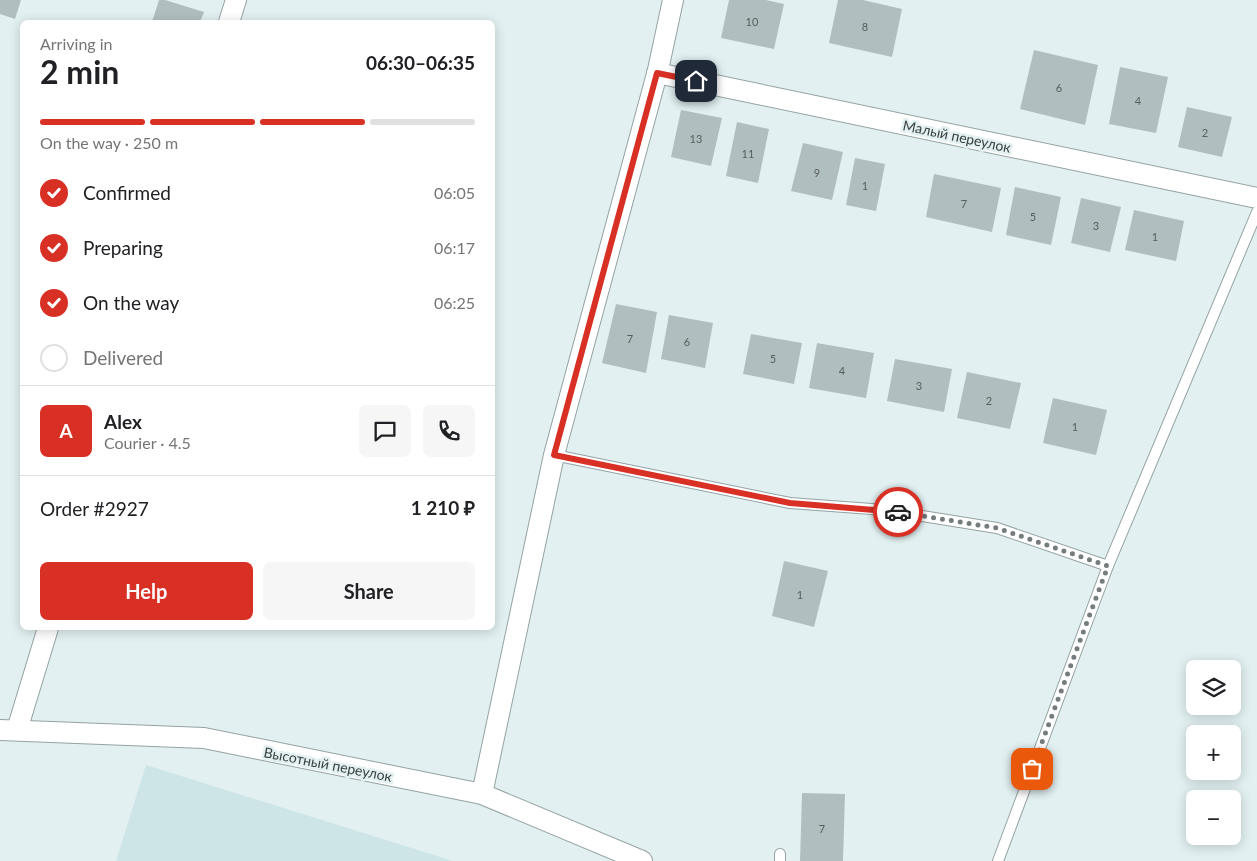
<!DOCTYPE html>
<html lang="en">
<head>
<meta charset="utf-8">
<style>
	:root { --surface:#fff; --page:#f6f6f6; --text:#202124; --muted:#757577; --line:#e0e0e0; --accent:#d93025 }
	body { margin:0; font-family:Lato,sans-serif; background:var(--page); color:var(--text); height:100vh; display:flex; flex-direction:column; font-size:19px; white-space:nowrap }
	* { box-sizing:border-box; margin:0 }
	p { font-size:16px; color:var(--muted) }
	.icon { flex:none; width:28px; height:28px; fill:none; stroke:currentColor; stroke-width:2; stroke-linecap:round; stroke-linejoin:round }
	.map { position:relative; flex:1; overflow:hidden }
	.side { position:absolute; left:20px; top:20px; width:475px; height:610px; display:flex; flex-direction:column; background:var(--surface); border-radius:8px; box-shadow:0 2px 12px #0003 }
	.side>* { flex:none }
	.buttons { position:absolute; left:1186px; top:660px; display:grid; gap:10px }
	.buttons a { display:grid; place-items:center; width:55px; height:55px; border-radius:8px; background:var(--surface); box-shadow:0 2px 12px #0003; font-size:25px }
	.pin { position:absolute; display:grid; place-items:center; width:42px; height:42px; color:#fff; margin:-21px; border-radius:10px; box-shadow:0 2px 8px #0006 }
	.courier { position:absolute; display:grid; place-items:center; width:50px; height:50px; margin:-25px; border:4px solid #d93025; border-radius:50%; background:#fff; color:#222; box-shadow:0 1px 6px #0007 }
	.overview em { font-style:normal; font-weight:700 }
	.overview div { display:flex; flex-direction:column-reverse }
	.overview { display:flex; align-items:center; justify-content:space-between; height:85px; padding:0 20px }
	h1 { font-size:32px; font-weight:700; line-height:38px }
	.bar { display:grid; grid-template-columns:repeat(4,1fr); gap:8px 5px; align-content:center; height:60px; padding:0 20px }
	.bar i { height:6px; border-radius:4px; background:var(--line) }
	.bar .active { background:var(--accent) }
	.bar p { grid-column:span 4 }
	.line { display:flex; align-items:center; gap:12px; padding:0 20px; border-top:1px solid var(--line) }
	.line div { flex:1 }
	.round { display:grid; place-items:center; flex:none; width:52px; height:52px; border-radius:8px; background:var(--page) }
	ol { padding:0 20px; list-style:none }
	li { display:flex; align-items:center; gap:15px; height:55px }
	li p { margin-inline-start:auto }
	li .icon { padding:5px; border-radius:50%; background:var(--accent); color:#fff; stroke-width:4 }
	li:last-child { color:var(--muted) }
	li i { width:28px; height:28px; border:2px solid var(--line); border-radius:50% }
	.action { display:flex; gap:10px; margin-top:auto; padding:10px 20px }
	.action a { flex:1; height:58px; border-radius:8px; background:var(--accent); color:#fff; font-size:20px; font-weight:700; line-height:58px; text-align:center }
	.action a+a { background:var(--page); color:var(--text) }
	.map>svg:first-child { display:block }
	.built { fill:#cde5e6 }
	.building { fill:#b1bebf }
	.lines { fill:none; stroke-linecap:round; stroke-linejoin:round }
	.service-casing { stroke:#95a2a3; stroke-width:12 }
	.minor-casing { stroke:#95a2a3; stroke-width:22 }
	.service { stroke:#fff; stroke-width:10 }
	.minor { stroke:#fff; stroke-width:20 }
	.done { stroke:#747c7d; stroke-width:5; stroke-dasharray:0 9 }
	.route { stroke:#d93025; stroke-width:6 }
	.labels { text-anchor:middle; dominant-baseline:central; stroke-width:5; stroke-linejoin:round; paint-order:stroke }
	.number-label { font-size:11px; fill:#575e5e }
	.street-label { font-size:14px; fill:#393e3e; stroke:#e2f0f1 }
</style>
</head>
<body>
<div class="map">
<svg width="1257" height="861" viewBox="0 0 1257 861">
	<rect width="100%" height="100%" fill="#e2f0f1"/>
	<polygon class="built" points="146,765 453,861 116,861"/>
	<g class="building">
		<polygon points="0,0 21,0 15,19 0,14"/>
		<polygon points="159,0 165,0 204,12 200,22 152,22"/>
		<polygon points="729,0 766,0 784,4 774,49 721,38"/>
		<polygon points="838,0 863,0 902,9 892,57 829,43"/>
		<polygon points="1034,50 1098,65 1085,125 1020,109"/>
		<polygon points="1120,67 1168,77 1156,133 1109,124"/>
		<polygon points="1187,107 1232,117 1222,157 1178,147"/>
		<polygon points="681,110 722,118 711,166 671,157"/>
		<polygon points="737,122 769,129 758,183 726,176"/>
		<polygon points="803,143 843,152 832,200 791,191"/>
		<polygon points="855,158 885,164 876,211 846,205"/>
		<polygon points="934,174 1001,188 992,232 926,217"/>
		<polygon points="1015,187 1061,197 1051,245 1006,235"/>
		<polygon points="1081,198 1121,207 1110,252 1071,243"/>
		<polygon points="1134,210 1184,221 1176,261 1125,250"/>
		<polygon points="616,304 657,312 646,373 602,363"/>
		<polygon points="669,315 713,323 705,368 661,359"/>
		<polygon points="751,334 802,343 794,384 743,374"/>
		<polygon points="817,343 874,353 866,398 809,388"/>
		<polygon points="895,359 952,369 944,412 887,401"/>
		<polygon points="967,372 1021,383 1010,429 957,418"/>
		<polygon points="1053,398 1107,410 1096,455 1043,443"/>
		<polygon points="784,561 828,571 814,627 772,616"/>
		<polygon points="802,793 845,794 843,861 800,861"/>
	</g>
	<g class="lines">
		<g class="service-casing">
			<g id="service">
				<polyline points="554,455 790,503 885,510 997,528 1108,566"/>
				<polyline points="780,861 780,854"/>
				<polyline points="998,861 1108,566 1257,212"/>
			</g>
		</g>
		<g class="minor-casing">
			<g id="minor">
				<polyline points="229,22 236,0"/>
				<polyline points="657,73 1257,198"/>
				<polyline points="0,730 204,738 482,794 642,861"/>
				<polyline points="17,730 48,628"/>
				<polyline points="482,794 554,455 658,70 673,0"/>
			</g>
		</g>
		<use href="#service" class="service"/>
		<use href="#minor" class="minor"/>
	</g>
	<g class="lines">
		<polyline class="done" points="898,512 997,528 1108,566 1032,769"/>
		<polyline class="route" points="696,81 657,73 554,455 790,503 898,512"/>
	</g>
	<g class="labels">
		<g class="number-label">
			<text x="752" y="21">10</text>
			<text x="865" y="26">8</text>
			<text x="1059" y="87">6</text>
			<text x="1138" y="100">4</text>
			<text x="1205" y="132">2</text>
			<text x="696" y="138">13</text>
			<text x="748" y="153">11</text>
			<text x="817" y="172">9</text>
			<text x="865" y="185">1</text>
			<text x="964" y="203">7</text>
			<text x="1033" y="216">5</text>
			<text x="1096" y="225">3</text>
			<text x="1155" y="236">1</text>
			<text x="630" y="338">7</text>
			<text x="687" y="341">6</text>
			<text x="773" y="358">5</text>
			<text x="842" y="370">4</text>
			<text x="919" y="385">3</text>
			<text x="989" y="400">2</text>
			<text x="1075" y="426">1</text>
			<text x="800" y="594">1</text>
			<text x="822" y="828">7</text>
		</g>
		<g class="street-label">
			<text transform="translate(957 136) rotate(12)">Малый переулок</text>
			<text transform="translate(328 764) rotate(11)">Высотный переулок</text>
		</g>
	</g>
</svg>
<div class="buttons">
<a><svg class="icon" aria-label="layers" viewBox="0 0 24 24"><path d="M12 4l9 5-9 5-9-5zM3 14l9 5 9-5"/></svg></a>
<a>+</a>
<a>−</a>
</div>
<div class="pin" style="left:1032px;top:769px;background:#ea580c"><svg class="icon" aria-label="bag" viewBox="0 0 24 24"><path d="M5 8h14l-1 12H6zM9 8a3 3 0 0 1 6 0"/></svg></div>
<div class="pin" style="left:696px;top:81px;background:#1f2937"><svg class="icon" aria-label="home" viewBox="0 0 24 24"><path d="M3 11l9-7 9 7M6 9v11h12V9"/></svg></div>
<div class="courier" style="left:898px;top:512px"><svg class="icon" aria-label="car" viewBox="0 0 24 24"><path d="M5 17H2v-5l4-1 3-4h7l3 4 3 1v5h-3M9 17h6M6 11h13"/><circle cx="7" cy="17" r="2"/><circle cx="17" cy="17" r="2"/></svg></div>
<section class="side">
<div class="overview"><div><h1>2 min</h1><p>Arriving in</p></div><em>06:30–06:35</em></div>
<div class="bar"><i class="active"></i><i class="active"></i><i class="active"></i><i></i><p>On the way · 250 m</p></div>
<ol>
<li><svg class="icon" aria-label="check" viewBox="0 0 24 24"><path d="M5 12l5 5 9-10"/></svg>Confirmed<p>06:05</p></li>
<li><svg class="icon" aria-label="check" viewBox="0 0 24 24"><path d="M5 12l5 5 9-10"/></svg>Preparing<p>06:17</p></li>
<li><svg class="icon" aria-label="check" viewBox="0 0 24 24"><path d="M5 12l5 5 9-10"/></svg>On the way<p>06:25</p></li>
<li><i></i>Delivered</li>
</ol>
<div class="line" style="height:90px"><b class="round" style="background:var(--accent);color:#fff">A</b><div><b>Alex</b><p>Courier · 4.5</p></div><a class="round"><svg class="icon" aria-label="chat" viewBox="0 0 24 24"><path d="M4 5h16v11H9l-5 4z"/></svg></a><a class="round"><svg class="icon" aria-label="phone" viewBox="0 0 24 24"><path d="M5 4h4l2 5-3 2q2 4 5 5l2-3 5 2v4C11 20 4 13 5 4z"/></svg></a></div>
<div class="line" style="height:65px"><div>Order #2927</div><b>1 210 ₽</b></div>
<div class="action"><a>Help</a><a>Share</a></div>
</section>
</div>
</body>
</html>
